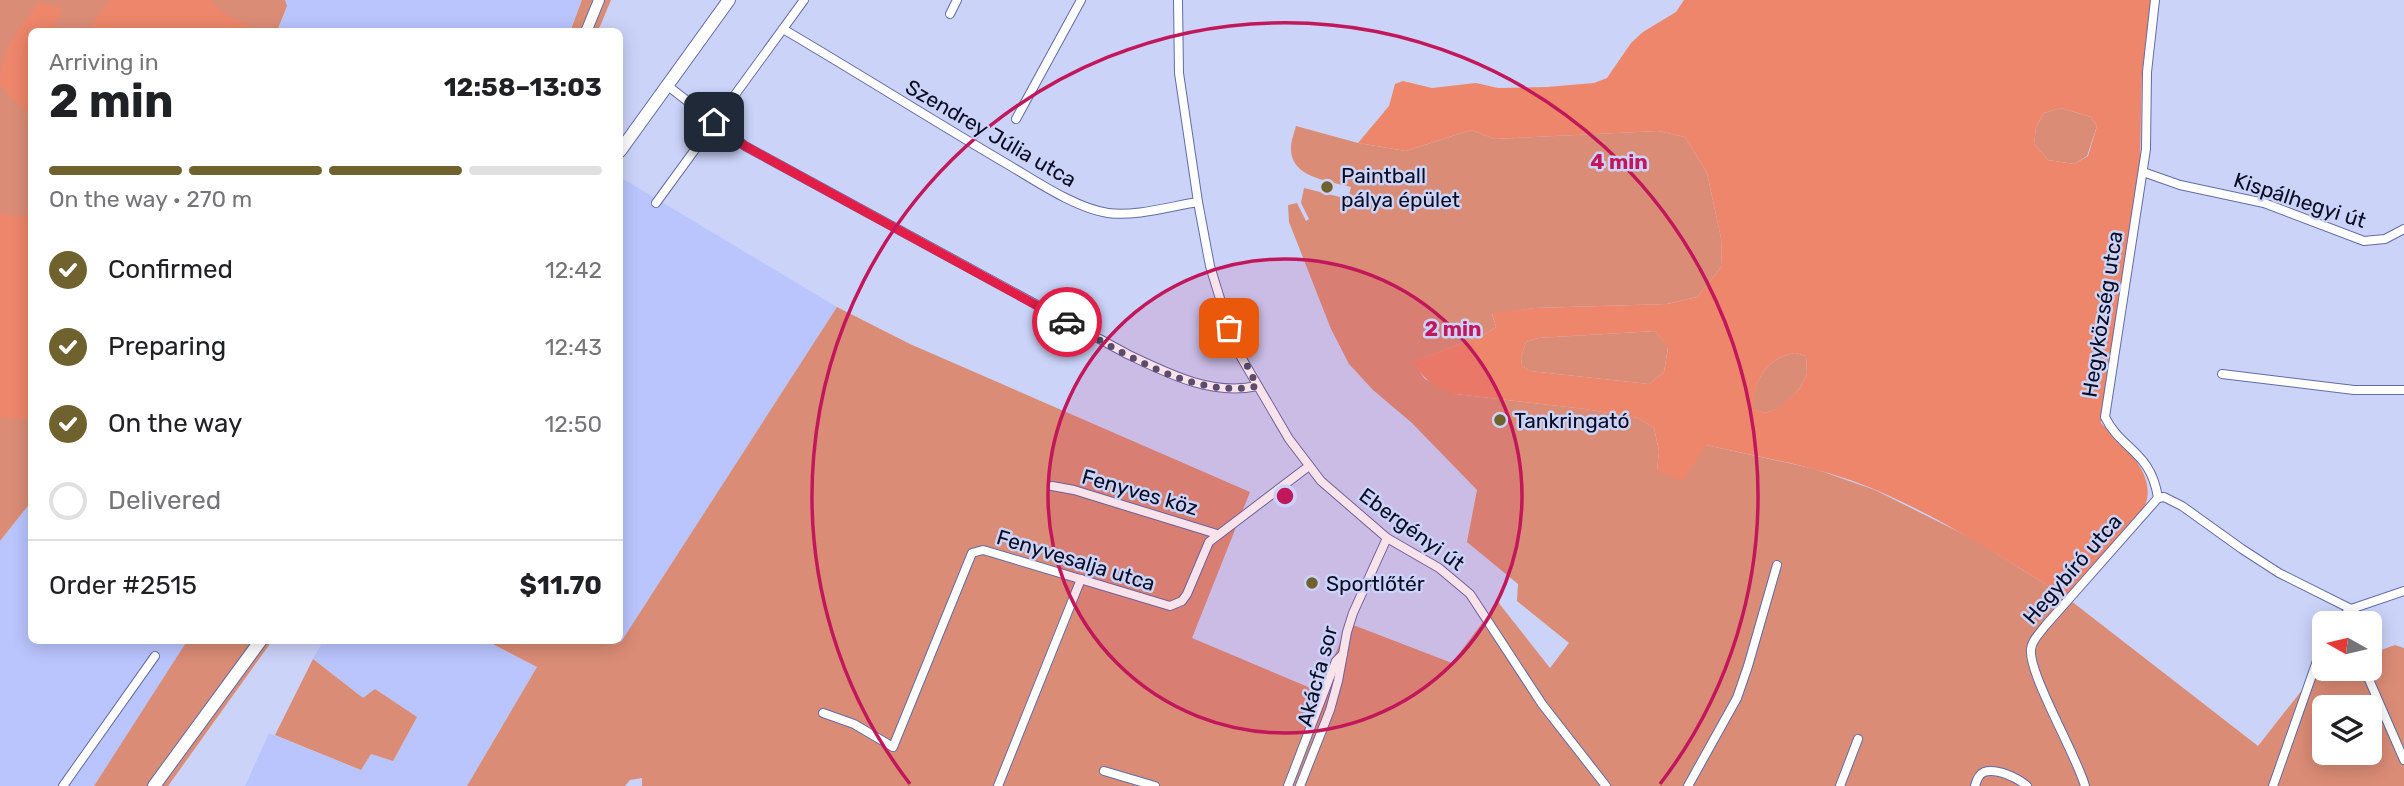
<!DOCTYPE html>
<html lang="en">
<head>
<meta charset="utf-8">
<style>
	:root { --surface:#fff; --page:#f6f6f6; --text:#202124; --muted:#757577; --line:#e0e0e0; --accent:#6f622f }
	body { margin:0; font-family:Rubik,sans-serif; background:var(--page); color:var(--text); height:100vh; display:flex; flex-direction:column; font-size:26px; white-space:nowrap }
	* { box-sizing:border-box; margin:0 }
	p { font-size:23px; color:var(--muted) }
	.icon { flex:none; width:38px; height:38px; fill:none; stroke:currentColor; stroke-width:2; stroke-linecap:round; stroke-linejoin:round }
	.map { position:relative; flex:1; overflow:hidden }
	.sheet { position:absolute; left:28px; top:28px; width:595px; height:616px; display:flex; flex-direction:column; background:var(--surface); border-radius:10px; box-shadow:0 4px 18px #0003 }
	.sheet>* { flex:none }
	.needle { width:46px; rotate:278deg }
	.fabs { position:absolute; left:2312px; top:611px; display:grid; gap:14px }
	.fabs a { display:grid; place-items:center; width:70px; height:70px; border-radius:10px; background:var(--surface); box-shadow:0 4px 18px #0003; font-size:35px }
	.pin { position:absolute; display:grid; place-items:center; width:60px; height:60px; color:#fff; margin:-30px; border-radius:14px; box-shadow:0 4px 10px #0006 }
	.courier { position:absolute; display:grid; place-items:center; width:70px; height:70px; margin:-35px; border:5px solid #e11d48; border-radius:50%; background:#fff; color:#222; box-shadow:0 2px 9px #0007 }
	.summary em { font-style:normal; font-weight:700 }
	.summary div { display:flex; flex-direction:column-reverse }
	.summary { display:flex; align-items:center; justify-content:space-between; height:119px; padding:0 21px }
	h1 { font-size:46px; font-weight:700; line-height:52px }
	.bar { display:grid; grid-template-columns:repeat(4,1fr); gap:10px 7px; align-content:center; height:84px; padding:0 21px }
	.bar i { height:9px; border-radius:5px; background:var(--line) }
	.bar .selected { background:var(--accent) }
	.bar p { grid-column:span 4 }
	.line { display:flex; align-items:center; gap:18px; padding:0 21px; border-top:2px solid var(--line) }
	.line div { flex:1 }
	ol { padding:0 21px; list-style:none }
	li { display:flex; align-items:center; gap:21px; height:77px }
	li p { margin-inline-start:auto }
	li .icon { padding:7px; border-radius:50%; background:var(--accent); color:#fff; stroke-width:4 }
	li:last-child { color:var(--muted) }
	li i { width:38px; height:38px; border:4px solid var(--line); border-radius:50% }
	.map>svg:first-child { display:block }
	.built { fill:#bac5fe }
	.green { fill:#db8c76; fill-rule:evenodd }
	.forest { fill:#ee866b; fill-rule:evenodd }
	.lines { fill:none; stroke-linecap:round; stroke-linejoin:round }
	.street-casing { stroke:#626ca5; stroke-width:10 }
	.secondary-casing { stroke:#626ca5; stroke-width:12 }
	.primary-casing { stroke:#626ca5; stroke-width:14 }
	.street { stroke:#fff; stroke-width:8 }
	.secondary { stroke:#fff; stroke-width:10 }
	.primary { stroke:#fff; stroke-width:12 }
	.done { stroke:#4e526d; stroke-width:7; stroke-dasharray:0 12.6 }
	.route { stroke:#e11d48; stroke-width:9 }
	.ring { fill:none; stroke:#c2185b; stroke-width:3.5 }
	.poi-dot { fill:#6f622f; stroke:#cbd3f9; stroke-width:2.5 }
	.labels { text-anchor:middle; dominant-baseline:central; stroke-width:5; stroke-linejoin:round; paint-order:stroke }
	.street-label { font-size:21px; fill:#0a0c22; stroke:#cbd3f9 }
	.poi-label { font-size:21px; fill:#0a0c22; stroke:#cbd3f9; text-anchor:start }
	.centre { fill:#c2185b; stroke:#cbd3f9; stroke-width:3.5 }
	.ring-label { font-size:21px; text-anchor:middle; font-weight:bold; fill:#c2185b; stroke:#cbd3f9; stroke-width:5; stroke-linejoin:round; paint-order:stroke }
</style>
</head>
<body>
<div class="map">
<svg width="2404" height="786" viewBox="0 0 2404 786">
	<rect width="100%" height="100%" fill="#cbd3f9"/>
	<g class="built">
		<polygon points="285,0 582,0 570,31 277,32 287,6"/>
		<polygon points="620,177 837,307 621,643 615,641 620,640"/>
		<polygon points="31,502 32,640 187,641 94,786 0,786 0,541"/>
		<polygon points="323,641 487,641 537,667 467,786 245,786 269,733 361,770 371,754 393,761 416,718 375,689 363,699 313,659"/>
	</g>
	<g class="green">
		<polygon points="0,0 285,0 287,6 277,31 32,32 31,502 0,541"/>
		<polygon points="582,0 611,0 598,31 570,32"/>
		<polygon points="2061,108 2091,117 2097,126 2087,156 2074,164 2048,160 2034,144 2036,127 2044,113"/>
		<path d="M 1296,126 L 1358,143 L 1406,151 L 1471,130 L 1495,139 L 1658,131 L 1685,137 L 1707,173 L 1721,238 L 1722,266 L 1697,297 L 1667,304 L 1534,308 L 1492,314 L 1496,327 L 1482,336 L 1413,362 L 1425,379 L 1456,394 L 1585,409 L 1638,418 L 1654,428 L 1659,451 L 1657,471 L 1706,445 L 1815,469 L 1875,490 L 1975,540 L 2066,597 L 2258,746 L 2317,671 L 2325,668 L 2370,668 L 2370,654 L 2395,645 L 2404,648 L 2404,786 L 642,786 L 642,778 L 630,780 L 625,786 L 467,786 L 537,667 L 487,641 L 615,640 L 621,642 L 837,307 L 910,344 L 1250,492 L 1192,638 L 1320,692 L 1348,623 L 1452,663 L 1498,602 L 1550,668 L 1569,643 L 1517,601 L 1518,584 L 1467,542 L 1477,490 L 1412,423 L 1373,390 L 1349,364 L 1331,329 L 1289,222 L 1288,205 L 1297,203 L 1306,221 L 1309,219 L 1301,203 L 1304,188 L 1348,199 L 1351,187 C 1329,181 1290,178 1291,148 C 1291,141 1294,133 1296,126 ZM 2324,707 L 2370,707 L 2370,752 L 2324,752 Z"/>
		<polygon points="1655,331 1668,347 1664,372 1649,384 1530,371 1522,366 1521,358 1526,342 1538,338"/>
		<path d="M 1795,353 L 1806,356 L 1807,373 L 1800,388 L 1781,407 L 1765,413 L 1752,409 C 1754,381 1765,358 1795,353 Z"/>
		<polygon points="187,641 272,641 168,786 94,786"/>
		<polygon points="313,659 363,698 375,689 417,717 393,761 371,754 361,770 275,735"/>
	</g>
	<g class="forest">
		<polygon points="110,0 211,0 222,12 259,31 88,31"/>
		<path d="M 1684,0 L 2153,0 L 2142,71 L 2140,159 L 2101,418 L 2101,423 C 2122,445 2158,473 2145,506 L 2066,597 C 2004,558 1943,519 1876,490 C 1822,467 1763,458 1706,445 L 1682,481 L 1657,471 L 1659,451 L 1654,428 L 1638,418 L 1585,409 L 1456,394 C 1433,387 1427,381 1412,362 L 1482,336 L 1496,327 L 1492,313 L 1534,308 L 1667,304 L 1697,297 L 1722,266 L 1721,238 L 1707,173 L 1685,137 L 1658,131 L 1495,139 L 1471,130 L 1406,151 L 1358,143 L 1389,106 L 1395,84 L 1403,81 L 1432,88 L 1476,83 L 1498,88 L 1547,87 L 1594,83 L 1607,78 L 1631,43 L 1643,32 L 1676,12 ZM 2061,108 L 2091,117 L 2097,126 L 2088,156 L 2074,164 L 2048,160 L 2034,144 L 2036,127 L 2044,113 ZM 1655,331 L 1668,348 L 1664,372 L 1649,384 L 1530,371 L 1522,366 L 1521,358 L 1526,342 L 1538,338 ZM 1795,353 L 1806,356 L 1807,373 L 1800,388 L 1780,407 L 1765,413 L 1753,409 C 1754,381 1765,358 1795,353 Z"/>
		<path d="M 39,2 L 62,8 L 53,31 L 32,32 L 31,118 L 0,85 C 0,48 18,31 39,2 Z"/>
		<polygon points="31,191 31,420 0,417 0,214 27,217"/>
	</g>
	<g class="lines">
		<g class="street-casing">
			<g id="street">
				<polyline points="1178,0 1179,73 1198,202 1210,266 1229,328 1241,357 1289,439 1321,481 1387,538 1439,568 1470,594 1542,704 1606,786"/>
				<path d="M 2155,0 L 2147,72 L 2146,149 L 2105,417 C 2121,450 2151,451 2158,498 L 2164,497 L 2182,506 L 2242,549 L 2279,573 L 2351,609 L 2404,591"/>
				<polyline points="950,14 957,0"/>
				<path d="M 783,29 C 858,73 932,120 1007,164 C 1036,181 1075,208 1108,213 C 1134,217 1172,206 1198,202"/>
				<path d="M 668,86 L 745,146 L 1129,355 C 1169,374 1212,396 1257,386"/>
				<polyline points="1016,119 1081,0"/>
				<polyline points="2143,172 2180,185 2264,203 2364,241 2385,239 2404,229"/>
				<polyline points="656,203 804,0"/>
				<polyline points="2222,374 2354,390 2404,390"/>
				<polyline points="1052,486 1074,490 1217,534"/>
				<polyline points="2335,623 2351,609"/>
				<polyline points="2364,668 2404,760"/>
				<polyline points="823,713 854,724 893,747 972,553 983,550 990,552 1170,606 1182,601 1187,594 1209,542 1309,466"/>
				<polyline points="1104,771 1155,786"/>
				<polyline points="63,786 155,656"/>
				<polyline points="998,786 1081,579"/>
				<polyline points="1288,786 1336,661 1343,654"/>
				<polyline points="1300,786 1330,710 1338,681 1347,632 1353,613 1387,538"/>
				<polyline points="1688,786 1737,698 1748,666 1777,565"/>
				<polyline points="1840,786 1858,739"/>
				<path d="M 1975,786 C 1977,780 1978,775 1984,772 C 1997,768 2018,778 2027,786"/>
				<path d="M 2085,786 C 2076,754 2028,673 2031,649 C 2032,640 2040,633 2045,626 L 2158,498"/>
				<polyline points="2273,786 2324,641"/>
			</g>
		</g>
		<g class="secondary-casing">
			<polyline id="secondary" points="586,32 599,0"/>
		</g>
		<g class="primary-casing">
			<g id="primary">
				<polyline points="620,151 729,0"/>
				<polyline points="154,786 261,640"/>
			</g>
		</g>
		<use href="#street" class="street"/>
		<use href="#secondary" class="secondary"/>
		<use href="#primary" class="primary"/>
	</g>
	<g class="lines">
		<path class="done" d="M 1067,322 C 1121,351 1194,400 1257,386 L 1229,328"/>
		<polyline class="route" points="714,122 745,146 1067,322"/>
	</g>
	<circle cx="1285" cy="496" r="237" fill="#c2185b" fill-opacity=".12"/>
	<g class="ring">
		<circle cx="1285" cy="496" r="237"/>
		<path d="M910 784A473 473 0 1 1 1660 784"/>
	</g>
	<g class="poi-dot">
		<circle cx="1327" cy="187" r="7"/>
		<circle cx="1500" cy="420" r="7"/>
		<circle cx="1312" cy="583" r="7"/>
	</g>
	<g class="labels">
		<g class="street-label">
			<text transform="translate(991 133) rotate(30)">Szendrey Júlia utca</text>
			<text transform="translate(2300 200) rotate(18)">Kispálhegyi út</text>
			<text transform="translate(2102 314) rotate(-81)">Hegyközség utca</text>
			<text transform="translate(1140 492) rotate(16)">Fenyves köz</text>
			<text transform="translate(1412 529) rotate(36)">Ebergényi út</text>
			<text transform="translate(1076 560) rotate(17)">Fenyvesalja utca</text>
			<text transform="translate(2072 569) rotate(-49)">Hegybíró utca</text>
			<text transform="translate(1317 676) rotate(-75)">Akácfa sor</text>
		</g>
		<g class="poi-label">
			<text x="1341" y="175">Paintball<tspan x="1341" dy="24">pálya épület</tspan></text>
			<text x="1514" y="420">Tankringató</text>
			<text x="1326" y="583">Sportlőtér</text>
		</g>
	</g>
	<circle cx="1285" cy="496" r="10" class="centre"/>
	<g class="ring-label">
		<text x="1619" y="169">4 min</text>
		<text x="1453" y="336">2 min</text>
	</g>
</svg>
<div class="fabs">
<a><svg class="needle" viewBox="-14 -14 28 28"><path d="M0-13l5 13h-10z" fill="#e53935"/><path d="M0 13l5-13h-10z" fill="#757577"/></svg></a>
<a><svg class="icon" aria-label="layers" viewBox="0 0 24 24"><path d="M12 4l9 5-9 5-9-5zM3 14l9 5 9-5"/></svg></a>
</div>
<div class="pin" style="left:1229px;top:328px;background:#ea580c"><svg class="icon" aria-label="bag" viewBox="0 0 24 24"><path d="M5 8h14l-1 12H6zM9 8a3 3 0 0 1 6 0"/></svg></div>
<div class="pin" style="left:714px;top:122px;background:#1f2937"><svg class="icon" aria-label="home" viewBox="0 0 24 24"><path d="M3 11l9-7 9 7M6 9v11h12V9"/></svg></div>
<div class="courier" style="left:1067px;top:322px"><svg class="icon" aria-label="car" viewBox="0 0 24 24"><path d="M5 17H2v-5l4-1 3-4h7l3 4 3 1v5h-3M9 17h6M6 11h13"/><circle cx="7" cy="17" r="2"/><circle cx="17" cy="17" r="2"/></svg></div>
<section class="sheet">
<div class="summary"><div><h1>2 min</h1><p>Arriving in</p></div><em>12:58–13:03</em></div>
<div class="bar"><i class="selected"></i><i class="selected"></i><i class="selected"></i><i></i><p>On the way · 270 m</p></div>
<ol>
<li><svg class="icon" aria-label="check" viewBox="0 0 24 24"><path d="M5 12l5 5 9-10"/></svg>Confirmed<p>12:42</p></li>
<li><svg class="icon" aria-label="check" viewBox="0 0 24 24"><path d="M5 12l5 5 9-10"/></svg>Preparing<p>12:43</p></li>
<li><svg class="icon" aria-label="check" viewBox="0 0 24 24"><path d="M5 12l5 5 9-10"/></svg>On the way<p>12:50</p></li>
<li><i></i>Delivered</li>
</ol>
<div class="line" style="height:91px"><div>Order #2515</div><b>$11.70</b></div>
</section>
</div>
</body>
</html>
